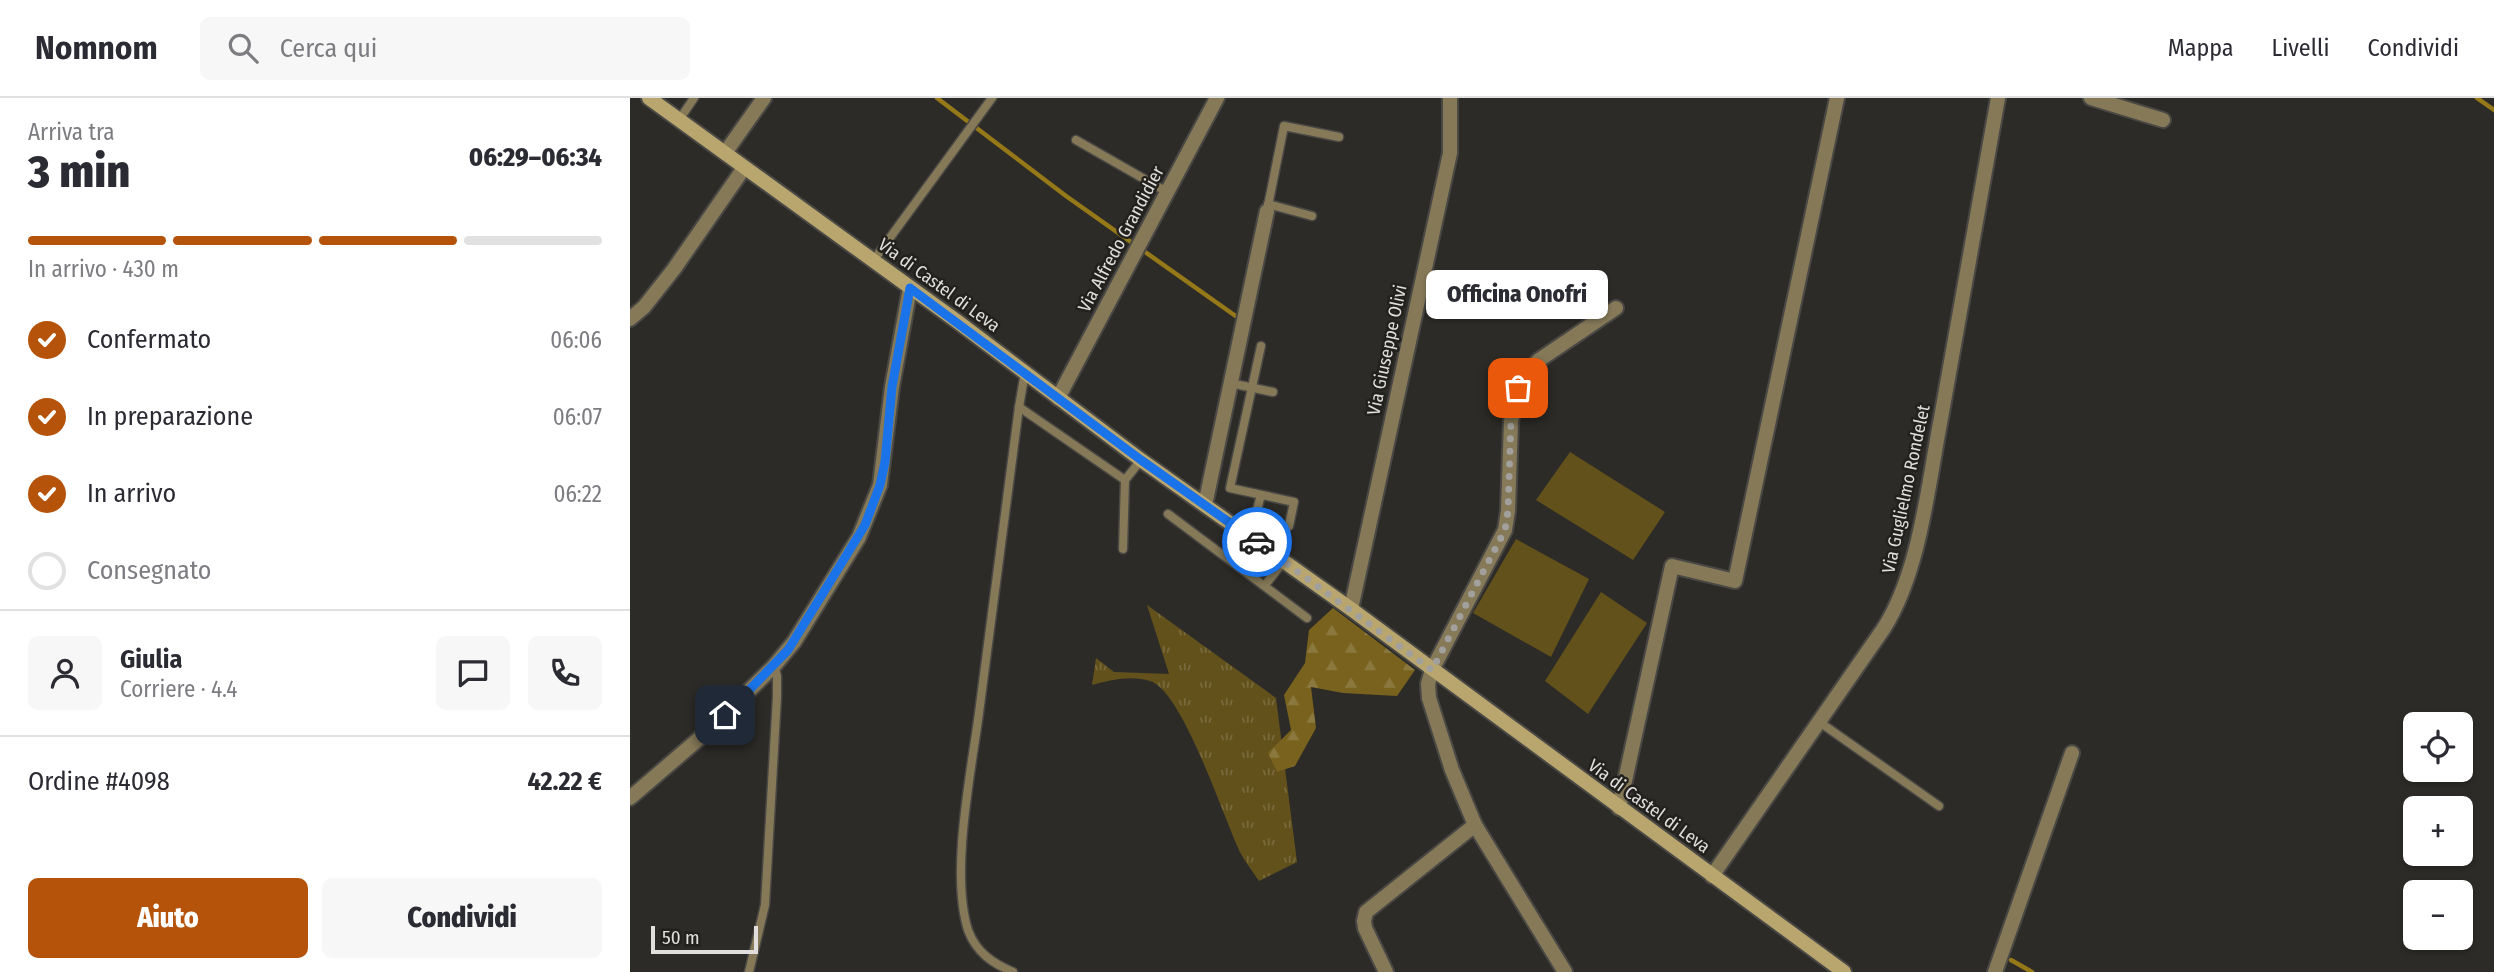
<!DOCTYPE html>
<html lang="it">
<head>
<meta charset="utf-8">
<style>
	:root { --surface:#fff; --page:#f7f7f7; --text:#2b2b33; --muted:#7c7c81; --line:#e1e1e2; --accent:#b45309 }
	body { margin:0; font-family:"Fira Sans Condensed",sans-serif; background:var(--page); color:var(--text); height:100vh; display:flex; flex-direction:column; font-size:26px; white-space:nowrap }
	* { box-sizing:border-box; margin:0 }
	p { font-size:23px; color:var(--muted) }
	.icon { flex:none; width:38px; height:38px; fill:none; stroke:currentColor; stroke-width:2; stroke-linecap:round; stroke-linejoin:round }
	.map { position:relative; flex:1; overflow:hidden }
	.drawer { display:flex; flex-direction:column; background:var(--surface); width:630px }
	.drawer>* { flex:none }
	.fabs { position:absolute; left:1773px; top:614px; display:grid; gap:14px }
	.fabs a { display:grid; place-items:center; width:70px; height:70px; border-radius:10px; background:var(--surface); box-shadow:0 2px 5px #0004; font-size:35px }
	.scale { position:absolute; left:21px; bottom:18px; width:107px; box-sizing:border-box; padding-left:7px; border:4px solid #e0dfdd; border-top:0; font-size:19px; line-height:24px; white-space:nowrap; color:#e0dfdd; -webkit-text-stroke:5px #23211d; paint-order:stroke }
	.pin { position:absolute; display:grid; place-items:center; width:60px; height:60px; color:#fff; margin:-30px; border-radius:14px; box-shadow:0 4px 10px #0006 }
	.courier { position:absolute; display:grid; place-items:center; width:70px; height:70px; margin:-35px; border:5px solid #1a73e8; border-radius:50%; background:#fff; color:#222; box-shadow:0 2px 9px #0007 }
	.bubble { position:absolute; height:49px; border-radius:10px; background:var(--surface); box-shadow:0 2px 5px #0004; font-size:23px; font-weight:800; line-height:49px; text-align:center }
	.headline em { font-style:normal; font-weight:800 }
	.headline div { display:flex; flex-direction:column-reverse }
	.headline { display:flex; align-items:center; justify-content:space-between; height:119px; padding:0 28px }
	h1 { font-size:46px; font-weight:800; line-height:52px }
	.bar { display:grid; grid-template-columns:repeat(4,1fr); gap:10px 7px; align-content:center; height:84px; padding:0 28px }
	.bar i { height:9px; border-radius:5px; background:var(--line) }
	.bar .current { background:var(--accent) }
	.bar p { grid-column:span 4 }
	.line { display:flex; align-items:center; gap:18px; padding:0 28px; border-top:2px solid var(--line) }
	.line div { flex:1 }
	.round { display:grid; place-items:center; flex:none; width:74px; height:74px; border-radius:10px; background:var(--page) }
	ol { padding:0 28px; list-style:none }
	li { display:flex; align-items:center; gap:21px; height:77px }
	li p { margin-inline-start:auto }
	li .icon { padding:7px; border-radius:50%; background:var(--accent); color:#fff; stroke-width:4 }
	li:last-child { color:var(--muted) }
	li i { width:38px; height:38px; border:4px solid var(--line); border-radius:50% }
	.button { display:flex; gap:14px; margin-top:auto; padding:14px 28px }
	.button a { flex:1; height:80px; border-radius:10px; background:var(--accent); color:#fff; font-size:28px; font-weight:800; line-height:80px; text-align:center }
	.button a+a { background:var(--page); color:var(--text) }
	header { display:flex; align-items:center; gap:42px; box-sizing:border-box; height:98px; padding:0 35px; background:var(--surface); border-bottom:2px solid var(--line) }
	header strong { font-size:33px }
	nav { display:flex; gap:38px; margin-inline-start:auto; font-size:24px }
	.search { width:490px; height:63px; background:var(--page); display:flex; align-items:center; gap:18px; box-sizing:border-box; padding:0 24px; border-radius:10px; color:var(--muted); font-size:26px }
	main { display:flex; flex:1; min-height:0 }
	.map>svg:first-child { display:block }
	.grass { fill:url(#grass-tufts) }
	.forest { fill:url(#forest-firs) }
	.garden { fill:#62511b }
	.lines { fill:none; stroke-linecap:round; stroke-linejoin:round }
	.stream { stroke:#957818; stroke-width:4.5 }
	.lane-casing { stroke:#4a4844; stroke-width:11 }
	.street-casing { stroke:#4a4844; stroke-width:18 }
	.secondary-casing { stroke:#4a4844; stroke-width:18 }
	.lane { stroke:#857958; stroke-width:8 }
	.street { stroke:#857958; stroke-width:14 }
	.secondary { stroke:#b9a66f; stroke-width:14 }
	.done { stroke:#a1a09d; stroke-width:7; stroke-dasharray:0 12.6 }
	.route { stroke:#1a73e8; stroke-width:9 }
	.labels { text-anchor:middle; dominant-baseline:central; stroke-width:5; stroke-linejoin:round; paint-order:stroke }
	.street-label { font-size:18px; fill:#e0dfdd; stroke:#23211d }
</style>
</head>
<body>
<header>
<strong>Nomnom</strong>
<div class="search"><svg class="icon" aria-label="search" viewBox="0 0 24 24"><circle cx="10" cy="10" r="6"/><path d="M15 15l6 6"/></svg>Cerca qui</div>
<nav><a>Mappa</a><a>Livelli</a><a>Condividi</a></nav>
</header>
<main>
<section class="drawer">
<div class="headline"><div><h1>3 min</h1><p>Arriva tra</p></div><em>06:29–06:34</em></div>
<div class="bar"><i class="current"></i><i class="current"></i><i class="current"></i><i></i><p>In arrivo · 430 m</p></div>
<ol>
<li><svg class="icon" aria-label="check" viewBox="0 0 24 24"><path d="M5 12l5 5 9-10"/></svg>Confermato<p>06:06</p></li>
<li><svg class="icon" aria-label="check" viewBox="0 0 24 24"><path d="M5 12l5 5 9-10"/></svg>In preparazione<p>06:07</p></li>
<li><svg class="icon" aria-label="check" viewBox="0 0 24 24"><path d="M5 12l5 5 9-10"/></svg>In arrivo<p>06:22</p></li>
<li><i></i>Consegnato</li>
</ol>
<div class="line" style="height:126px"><a class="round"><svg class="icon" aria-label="person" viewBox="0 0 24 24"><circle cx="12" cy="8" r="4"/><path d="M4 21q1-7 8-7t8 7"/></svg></a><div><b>Giulia</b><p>Corriere · 4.4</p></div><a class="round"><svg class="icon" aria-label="chat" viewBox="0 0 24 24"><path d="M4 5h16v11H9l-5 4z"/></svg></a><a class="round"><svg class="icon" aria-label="phone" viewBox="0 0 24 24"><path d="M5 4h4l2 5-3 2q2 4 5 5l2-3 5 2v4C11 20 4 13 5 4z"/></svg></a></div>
<div class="line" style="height:91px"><div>Ordine #4098</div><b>42.22 €</b></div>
<div class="button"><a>Aiuto</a><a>Condividi</a></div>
</section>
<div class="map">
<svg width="1864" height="874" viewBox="0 0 1864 874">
	<defs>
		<pattern id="grass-tufts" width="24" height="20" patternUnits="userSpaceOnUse" patternTransform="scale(1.75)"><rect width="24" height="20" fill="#62511b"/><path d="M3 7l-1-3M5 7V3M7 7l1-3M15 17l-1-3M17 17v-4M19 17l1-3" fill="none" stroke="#786a3c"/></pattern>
		<pattern id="forest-firs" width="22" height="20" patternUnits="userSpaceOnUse" patternTransform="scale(1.75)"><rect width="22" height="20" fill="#78621e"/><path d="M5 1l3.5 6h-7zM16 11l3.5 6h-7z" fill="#8b783e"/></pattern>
	</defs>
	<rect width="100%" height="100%" fill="#2d2b27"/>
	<path class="grass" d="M 517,507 L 646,600 L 667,764 L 629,783 C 623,774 616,765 611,756 C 594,722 553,593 520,583 C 502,577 480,582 462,587 L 466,560 L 484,574 L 539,576 Z"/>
	<polygon class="forest" points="703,510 785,572 767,598 713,595 681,589 686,630 665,668 647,674 638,655 661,632 654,597 675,565 679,532"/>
	<g class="garden">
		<polygon points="940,354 1035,414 1003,462 906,402"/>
		<polygon points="886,441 959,481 921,559 843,515"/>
		<polygon points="971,494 1017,525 958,616 915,583"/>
	</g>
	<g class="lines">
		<g class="stream">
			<polyline points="307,0 436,98 607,219"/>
			<polyline points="1847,0 1864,12"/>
			<polyline points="1381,862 1402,874"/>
		</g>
		<g class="lane-casing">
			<g id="lane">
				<polyline points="49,22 64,0"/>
				<polyline points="446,42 537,94"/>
				<polyline points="638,106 682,118"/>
				<polyline points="637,113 654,28 709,39"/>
				<polyline points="243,163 362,0"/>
				<polyline points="631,248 600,390 664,404 659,428"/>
				<polyline points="600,285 643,294"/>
				<polyline points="389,309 495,382"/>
				<polyline points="538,416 677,520"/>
				<polyline points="493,451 495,382 511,362"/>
				<polyline points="601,461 620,438 631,397"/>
				<polyline points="635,487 654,463"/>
				<polyline points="1188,623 1309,708"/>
				<polyline points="119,874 135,807 147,599 147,578 144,568"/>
				<path d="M 383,874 C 362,865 346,854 338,832 C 320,775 341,675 349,615 C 362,513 375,411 389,309 L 395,274"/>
			</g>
		</g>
		<g class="street-casing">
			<g id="street">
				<polyline points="1461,0 1533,22"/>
				<polyline points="95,55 134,0"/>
				<polyline points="0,221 14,209 44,171 114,70"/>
				<polyline points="428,300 587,0"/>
				<polyline points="575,407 637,113"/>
				<polyline points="721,511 820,55 820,0"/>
				<polyline points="0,700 78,633 144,568 164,544 229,439 250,387 262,289 280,190"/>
				<polyline points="989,710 1042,468 1105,483 1207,0"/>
				<polyline points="845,727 935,874"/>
				<path d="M 1082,778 L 1254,530 C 1290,473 1298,387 1311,320 C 1330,214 1349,107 1368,0"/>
				<polyline points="756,874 735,830 734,823 736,814 845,727 822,672 799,600 798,586 802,572 875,432 878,413 881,323 892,280 909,262 986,210"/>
				<polyline points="1365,874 1442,655"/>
			</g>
		</g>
		<g class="secondary-casing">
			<polyline id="secondary" points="19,0 328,224 511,362 721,511 1214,874"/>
		</g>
		<use href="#lane" class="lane"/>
		<use href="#street" class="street"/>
		<use href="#secondary" class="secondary"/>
	</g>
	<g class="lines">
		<polyline class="done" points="627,444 802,572 875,432 878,413 881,323 888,290"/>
		<polyline class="route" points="95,617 158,552 235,427 250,387 255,364 262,289 280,190 511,362 627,444"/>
	</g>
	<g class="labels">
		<g class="street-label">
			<text transform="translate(491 141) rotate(-62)">Via Alfredo Grandidier</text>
			<text transform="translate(309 187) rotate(36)">Via di Castel di Leva</text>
			<text transform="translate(757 252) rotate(-78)">Via Giuseppe Olivi</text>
			<text transform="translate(1276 391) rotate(-78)">Via Guglielmo Rondelet</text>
			<text transform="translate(1019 708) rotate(36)">Via di Castel di Leva</text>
		</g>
	</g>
</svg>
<div class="fabs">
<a><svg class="icon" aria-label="locate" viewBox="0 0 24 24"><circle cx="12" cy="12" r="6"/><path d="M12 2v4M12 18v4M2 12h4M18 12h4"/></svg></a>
<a>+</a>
<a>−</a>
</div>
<div class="scale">50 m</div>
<div class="pin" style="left:888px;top:290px;background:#ea580c"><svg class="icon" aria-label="bag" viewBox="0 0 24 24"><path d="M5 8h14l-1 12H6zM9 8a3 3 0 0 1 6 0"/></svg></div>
<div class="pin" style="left:95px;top:617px;background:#1f2937"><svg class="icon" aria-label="home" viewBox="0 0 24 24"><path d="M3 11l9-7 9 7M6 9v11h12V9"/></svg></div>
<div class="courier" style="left:627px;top:444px"><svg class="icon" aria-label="car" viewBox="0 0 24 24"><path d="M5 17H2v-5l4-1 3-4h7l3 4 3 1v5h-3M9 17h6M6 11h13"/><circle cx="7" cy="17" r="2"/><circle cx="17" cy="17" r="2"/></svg></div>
<div class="bubble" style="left:796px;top:172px;width:182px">Officina Onofri</div>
</div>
</main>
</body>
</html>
